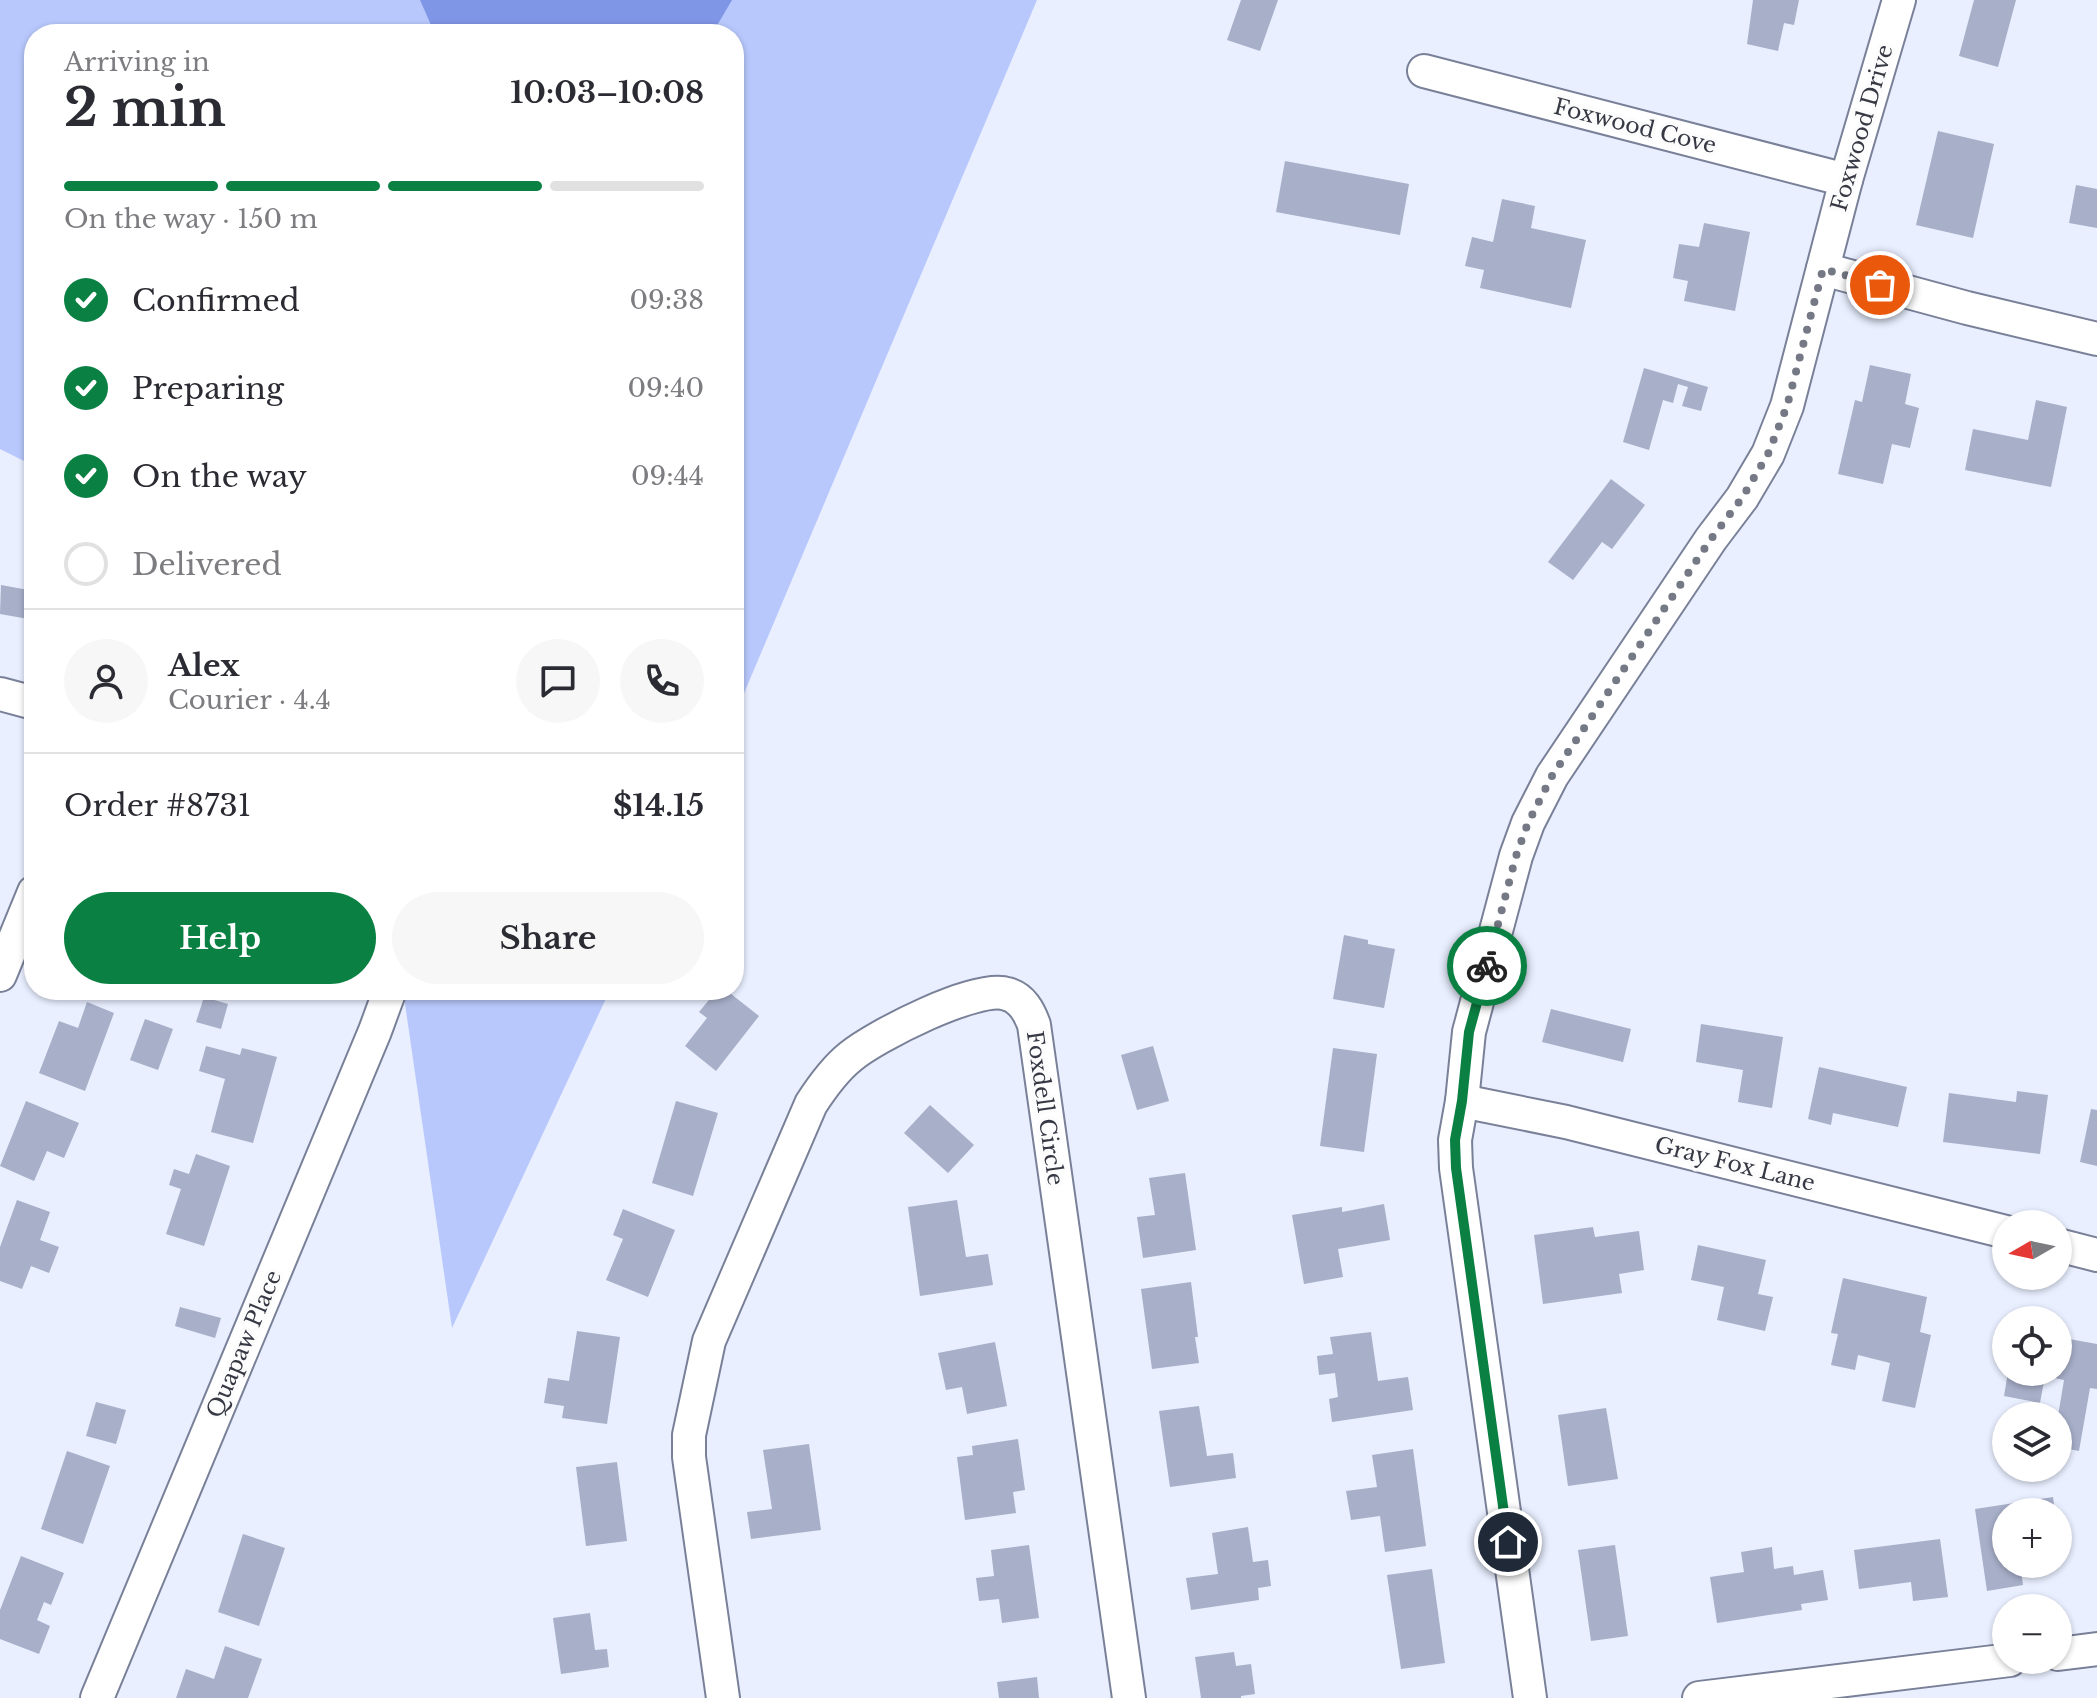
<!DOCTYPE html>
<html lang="en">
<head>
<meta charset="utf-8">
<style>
	:root { --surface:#fff; --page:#f7f7f7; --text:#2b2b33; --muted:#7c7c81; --line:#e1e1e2; --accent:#0b8043 }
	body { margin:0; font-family:"Libre Baskerville",serif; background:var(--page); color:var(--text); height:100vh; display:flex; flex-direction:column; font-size:30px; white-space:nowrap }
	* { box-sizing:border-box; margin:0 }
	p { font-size:26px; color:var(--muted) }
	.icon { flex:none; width:44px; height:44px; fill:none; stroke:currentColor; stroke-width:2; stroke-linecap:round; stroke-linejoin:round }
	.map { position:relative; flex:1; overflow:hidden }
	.side { position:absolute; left:24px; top:24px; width:720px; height:976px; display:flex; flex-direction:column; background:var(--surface); border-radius:32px; box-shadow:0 2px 6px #0004 }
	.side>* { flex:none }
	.needle { width:52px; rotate:261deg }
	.fabs { position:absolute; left:1992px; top:1210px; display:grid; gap:16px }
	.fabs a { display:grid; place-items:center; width:80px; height:80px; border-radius:50%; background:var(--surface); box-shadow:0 2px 6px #0004; font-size:40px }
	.pin { position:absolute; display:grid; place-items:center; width:68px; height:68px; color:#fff; margin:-34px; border:4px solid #fff; border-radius:50%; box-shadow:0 2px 8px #0007 }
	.courier { position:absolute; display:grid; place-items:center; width:80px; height:80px; margin:-40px; border:6px solid #0b8043; border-radius:50%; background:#fff; color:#222; box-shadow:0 2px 10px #0007 }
	.headline em { font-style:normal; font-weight:700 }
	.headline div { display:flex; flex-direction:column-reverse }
	.headline { display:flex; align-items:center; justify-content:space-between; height:136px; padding:0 40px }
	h1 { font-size:52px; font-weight:700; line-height:60px }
	.bar { display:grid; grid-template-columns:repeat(4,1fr); gap:12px 8px; align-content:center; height:96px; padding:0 40px }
	.bar i { height:10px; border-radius:6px; background:var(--line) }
	.bar .active { background:var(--accent) }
	.bar p { grid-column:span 4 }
	.line { display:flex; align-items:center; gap:20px; padding:0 40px; border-top:2px solid var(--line) }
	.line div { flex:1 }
	.round { display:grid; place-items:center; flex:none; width:84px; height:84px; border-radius:42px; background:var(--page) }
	ol { padding:0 40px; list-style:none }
	li { display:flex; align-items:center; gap:24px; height:88px }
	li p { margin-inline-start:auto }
	li .icon { padding:8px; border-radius:50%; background:var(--accent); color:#fff; stroke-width:4 }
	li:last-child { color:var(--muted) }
	li i { width:44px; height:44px; border:4px solid var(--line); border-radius:50% }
	.cta { display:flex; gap:16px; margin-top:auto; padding:16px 40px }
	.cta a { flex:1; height:92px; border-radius:48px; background:var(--accent); color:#fff; font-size:32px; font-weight:700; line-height:92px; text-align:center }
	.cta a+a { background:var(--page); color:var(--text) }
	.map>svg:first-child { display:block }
	.green { fill:#b8c8fc }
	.water { fill:#7f95e6 }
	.building { fill:#a7afc9 }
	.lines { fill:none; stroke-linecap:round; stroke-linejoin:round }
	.street-casing { stroke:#798199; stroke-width:36 }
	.street { stroke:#fff; stroke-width:32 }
	.done { stroke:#757985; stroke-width:8; stroke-dasharray:0 14.4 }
	.route { stroke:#0b8043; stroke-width:10 }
	.labels { text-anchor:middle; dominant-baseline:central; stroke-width:7; stroke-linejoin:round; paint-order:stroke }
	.street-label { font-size:22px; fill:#363944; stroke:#fcfcfc }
</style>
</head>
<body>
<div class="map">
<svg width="2097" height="1698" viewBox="0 0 2097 1698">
	<rect width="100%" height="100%" fill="#e9efff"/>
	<g class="green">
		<polygon points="0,0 1037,0 734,717 734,34 34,34 34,466 0,449"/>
		<polygon points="403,990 610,990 452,1328"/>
	</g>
	<polygon class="water" points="420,0 732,0 712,34 435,34"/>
	<g class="building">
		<polygon points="1241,0 1278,0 1260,51 1227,40"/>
		<polygon points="1753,0 1799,0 1794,25 1784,23 1778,51 1747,44"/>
		<polygon points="1974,0 2016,0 1998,67 1959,56"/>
		<polygon points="1938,131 1994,144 1973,238 1916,225"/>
		<polygon points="1285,161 1409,184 1400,235 1276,212"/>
		<polygon points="2076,185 2097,189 2097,228 2069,223"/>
		<polygon points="1502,199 1535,206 1531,228 1586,240 1571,308 1480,288 1484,270 1465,266 1472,237 1493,242"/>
		<polygon points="1704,223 1750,232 1735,311 1684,301 1688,281 1673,278 1679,244 1699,247"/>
		<polygon points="1870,365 1911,374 1905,404 1919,408 1910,448 1892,444 1883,484 1838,474 1855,400 1862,402"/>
		<polygon points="1644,368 1708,387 1701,411 1682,406 1688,387 1678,384 1673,403 1663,400 1649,450 1623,442"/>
		<polygon points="2036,400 2067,407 2051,487 1965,470 1973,429 2028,440"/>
		<polygon points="1611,479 1645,505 1612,549 1602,542 1573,580 1548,562"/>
		<polygon points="1,585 34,591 34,620 0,614"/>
		<polygon points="1344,935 1368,940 1368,944 1395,949 1384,1008 1333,999"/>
		<polygon points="717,990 726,990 759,1016 716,1071 685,1046 707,1018 699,1012"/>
		<polygon points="204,997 228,1004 221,1029 196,1022"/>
		<polygon points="87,1002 114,1013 85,1091 39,1073 59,1021 78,1028"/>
		<polygon points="1551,1009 1631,1029 1623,1062 1542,1042"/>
		<polygon points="145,1019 173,1029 158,1070 130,1060"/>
		<polygon points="1701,1024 1783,1037 1772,1108 1738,1102 1743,1070 1696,1062"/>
		<polygon points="206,1046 240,1055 242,1048 277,1057 253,1143 211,1132 225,1079 199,1071"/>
		<polygon points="1153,1046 1169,1101 1137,1110 1121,1055"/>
		<polygon points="1333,1048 1377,1054 1364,1152 1320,1146"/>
		<polygon points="1819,1067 1907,1087 1898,1127 1833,1113 1831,1125 1808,1119"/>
		<polygon points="2017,1091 2048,1095 2040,1154 1943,1142 1949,1093 2016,1102"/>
		<polygon points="26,1101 79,1123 64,1158 47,1151 34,1181 0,1166"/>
		<polygon points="676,1101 718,1113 693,1196 652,1183"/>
		<polygon points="930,1105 974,1145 948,1173 904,1133"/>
		<polygon points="2091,1109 2097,1110 2097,1166 2080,1162"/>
		<polygon points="196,1154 230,1166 204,1246 166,1234 181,1189 169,1185 174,1169 189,1174"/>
		<polygon points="1185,1173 1196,1250 1143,1258 1137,1217 1155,1215 1149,1178"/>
		<polygon points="17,1200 50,1212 40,1240 59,1247 49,1273 31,1266 22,1289 0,1281 0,1247"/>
		<polygon points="957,1200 966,1257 988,1254 993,1285 920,1296 908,1207"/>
		<polygon points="1384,1204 1390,1240 1338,1249 1343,1277 1304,1284 1292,1215 1342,1207 1342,1212"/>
		<polygon points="623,1209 675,1230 648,1297 606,1280 623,1239 613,1235"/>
		<polygon points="1593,1227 1595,1237 1639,1231 1644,1270 1619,1274 1622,1293 1543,1304 1534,1235"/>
		<polygon points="1698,1245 1766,1260 1758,1294 1773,1297 1765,1331 1717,1320 1724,1287 1691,1280"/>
		<polygon points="1843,1278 1927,1297 1920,1332 1931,1335 1915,1408 1882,1401 1890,1363 1858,1355 1855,1370 1831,1365 1838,1334 1831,1333"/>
		<polygon points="1191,1282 1198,1337 1195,1337 1199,1363 1152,1369 1141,1289"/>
		<polygon points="180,1307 221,1318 215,1338 175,1326"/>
		<polygon points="577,1331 620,1337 607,1424 562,1418 564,1406 544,1403 548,1378 569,1381"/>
		<polygon points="1371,1332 1378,1381 1408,1377 1413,1410 1332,1422 1329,1399 1338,1397 1335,1373 1319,1375 1317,1356 1333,1354 1330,1337"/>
		<polygon points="2058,1337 2097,1344 2097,1389 2090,1388 2079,1451 2058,1447 2058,1416 2064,1380 2045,1376 2040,1403 2004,1396 2008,1372 2058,1372"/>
		<polygon points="995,1342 1007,1406 967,1414 962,1387 946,1390 938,1353"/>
		<polygon points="96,1402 126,1410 116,1444 86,1436"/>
		<polygon points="1199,1406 1207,1456 1233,1453 1236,1478 1170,1487 1159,1411"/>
		<polygon points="1606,1408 1618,1479 1568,1486 1558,1415"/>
		<polygon points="1018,1439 1025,1490 1013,1492 1016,1513 965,1520 957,1457 973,1455 972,1446"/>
		<polygon points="809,1444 821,1530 751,1539 747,1512 772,1509 763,1450"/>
		<polygon points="1413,1449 1426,1546 1385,1552 1380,1516 1351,1520 1346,1491 1377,1487 1372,1455"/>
		<polygon points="67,1451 110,1466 83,1544 41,1529"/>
		<polygon points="617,1462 627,1541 586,1546 576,1467"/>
		<polygon points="2053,1497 2055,1512 2006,1512 2006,1564 2020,1564 2023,1585 1987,1591 1975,1509"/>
		<polygon points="1248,1527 1253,1562 1268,1560 1271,1586 1258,1588 1259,1600 1191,1610 1186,1578 1218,1574 1212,1533"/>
		<polygon points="243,1534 285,1548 259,1626 218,1612"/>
		<polygon points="1940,1539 1948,1597 1913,1601 1911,1582 1859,1589 1854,1550"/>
		<polygon points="1029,1545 1039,1618 1002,1623 999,1599 979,1601 976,1578 994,1576 991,1550"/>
		<polygon points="1615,1545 1628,1636 1591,1641 1578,1550"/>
		<polygon points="1772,1547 1774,1569 1793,1566 1794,1575 1823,1570 1828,1600 1801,1604 1802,1610 1717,1623 1710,1577 1744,1572 1741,1552"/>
		<polygon points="21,1556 64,1573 51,1605 44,1602 37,1620 50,1626 39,1654 0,1639 0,1610"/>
		<polygon points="1432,1569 1445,1663 1401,1669 1387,1575"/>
		<polygon points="590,1613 595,1650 607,1649 609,1667 561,1674 553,1618"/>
		<polygon points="225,1646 262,1659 248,1698 176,1698 186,1669 214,1679"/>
		<polygon points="1234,1652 1236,1666 1251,1664 1255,1694 1241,1696 1241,1698 1201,1698 1195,1657"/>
		<polygon points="1037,1677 1039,1698 999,1698 997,1682"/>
	</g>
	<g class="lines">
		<g class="street-casing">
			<g id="street">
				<polyline points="1424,71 1846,180"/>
				<polyline points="1823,269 1967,308 2097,339"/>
				<polyline points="0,694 34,703"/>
				<polyline points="0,975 34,892"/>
				<polyline points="1462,1101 1566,1122 2006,1232"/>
				<polyline points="2058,1245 2097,1255"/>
				<polyline points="2058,1654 2097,1649"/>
				<polyline points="97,1698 375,1031 390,990"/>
				<path d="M 723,1698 L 689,1457 L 689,1435 L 709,1341 L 811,1104 C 822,1087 834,1070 850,1057 C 875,1036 977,984 1007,994 C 1022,998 1029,1011 1034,1025 L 1129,1698"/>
				<polyline points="1530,1698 1456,1168 1455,1140 1462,1101 1469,1032 1516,856 1528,823 1552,776 1711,539 1742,498 1768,454 1787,406 1846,180 1899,0"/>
				<polyline points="1699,1698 2010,1660"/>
			</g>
		</g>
		<use href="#street" class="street"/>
	</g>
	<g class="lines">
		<polyline class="done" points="1487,966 1516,856 1528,823 1552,776 1711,539 1742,498 1768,454 1787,406 1823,269 1880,285"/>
		<polyline class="route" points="1487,966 1469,1032 1462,1101 1455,1140 1456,1168 1508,1542"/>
	</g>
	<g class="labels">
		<g class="street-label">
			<text transform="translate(1635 126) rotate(14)">Foxwood Cove</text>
			<text transform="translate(1862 128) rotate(-74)">Foxwood Drive</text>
			<text transform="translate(1045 1108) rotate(82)">Foxdell Circle</text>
			<text transform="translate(1735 1164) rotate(14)">Gray Fox Lane</text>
			<text transform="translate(244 1344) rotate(-67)">Quapaw Place</text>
		</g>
	</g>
</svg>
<div class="fabs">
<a><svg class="needle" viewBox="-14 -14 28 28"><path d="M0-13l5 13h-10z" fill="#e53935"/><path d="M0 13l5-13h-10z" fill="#7c7c81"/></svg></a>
<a><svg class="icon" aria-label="locate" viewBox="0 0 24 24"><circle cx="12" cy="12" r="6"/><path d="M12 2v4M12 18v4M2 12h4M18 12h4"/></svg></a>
<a><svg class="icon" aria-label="layers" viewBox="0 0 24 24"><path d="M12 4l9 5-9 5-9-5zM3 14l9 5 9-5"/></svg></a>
<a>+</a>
<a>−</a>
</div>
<div class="pin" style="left:1880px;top:285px;background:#ea580c"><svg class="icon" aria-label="bag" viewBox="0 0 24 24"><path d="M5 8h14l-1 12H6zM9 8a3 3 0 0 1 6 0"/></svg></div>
<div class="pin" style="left:1508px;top:1542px;background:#1f2937"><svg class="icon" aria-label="home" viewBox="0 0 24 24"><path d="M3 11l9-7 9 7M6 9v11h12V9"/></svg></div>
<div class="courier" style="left:1487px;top:966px"><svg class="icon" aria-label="bike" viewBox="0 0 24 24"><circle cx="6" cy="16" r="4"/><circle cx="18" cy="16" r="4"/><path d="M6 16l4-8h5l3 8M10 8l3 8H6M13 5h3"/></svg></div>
<section class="side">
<div class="headline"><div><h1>2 min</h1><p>Arriving in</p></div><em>10:03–10:08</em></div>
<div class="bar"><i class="active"></i><i class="active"></i><i class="active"></i><i></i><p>On the way · 150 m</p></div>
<ol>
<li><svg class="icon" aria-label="check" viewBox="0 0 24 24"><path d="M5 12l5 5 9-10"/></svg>Confirmed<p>09:38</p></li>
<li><svg class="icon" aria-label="check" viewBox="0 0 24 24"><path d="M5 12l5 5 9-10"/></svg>Preparing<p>09:40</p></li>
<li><svg class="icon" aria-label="check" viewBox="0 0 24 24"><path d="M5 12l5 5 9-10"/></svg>On the way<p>09:44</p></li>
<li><i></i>Delivered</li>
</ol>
<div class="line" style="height:144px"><a class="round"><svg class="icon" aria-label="person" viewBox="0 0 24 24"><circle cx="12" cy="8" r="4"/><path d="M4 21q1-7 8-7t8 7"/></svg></a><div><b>Alex</b><p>Courier · 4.4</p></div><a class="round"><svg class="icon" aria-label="chat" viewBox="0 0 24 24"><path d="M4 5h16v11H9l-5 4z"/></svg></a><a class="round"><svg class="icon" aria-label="phone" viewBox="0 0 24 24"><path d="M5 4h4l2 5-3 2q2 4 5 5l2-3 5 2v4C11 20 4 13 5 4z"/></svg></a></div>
<div class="line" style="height:104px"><div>Order #8731</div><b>$14.15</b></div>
<div class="cta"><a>Help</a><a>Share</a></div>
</section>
</div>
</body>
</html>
